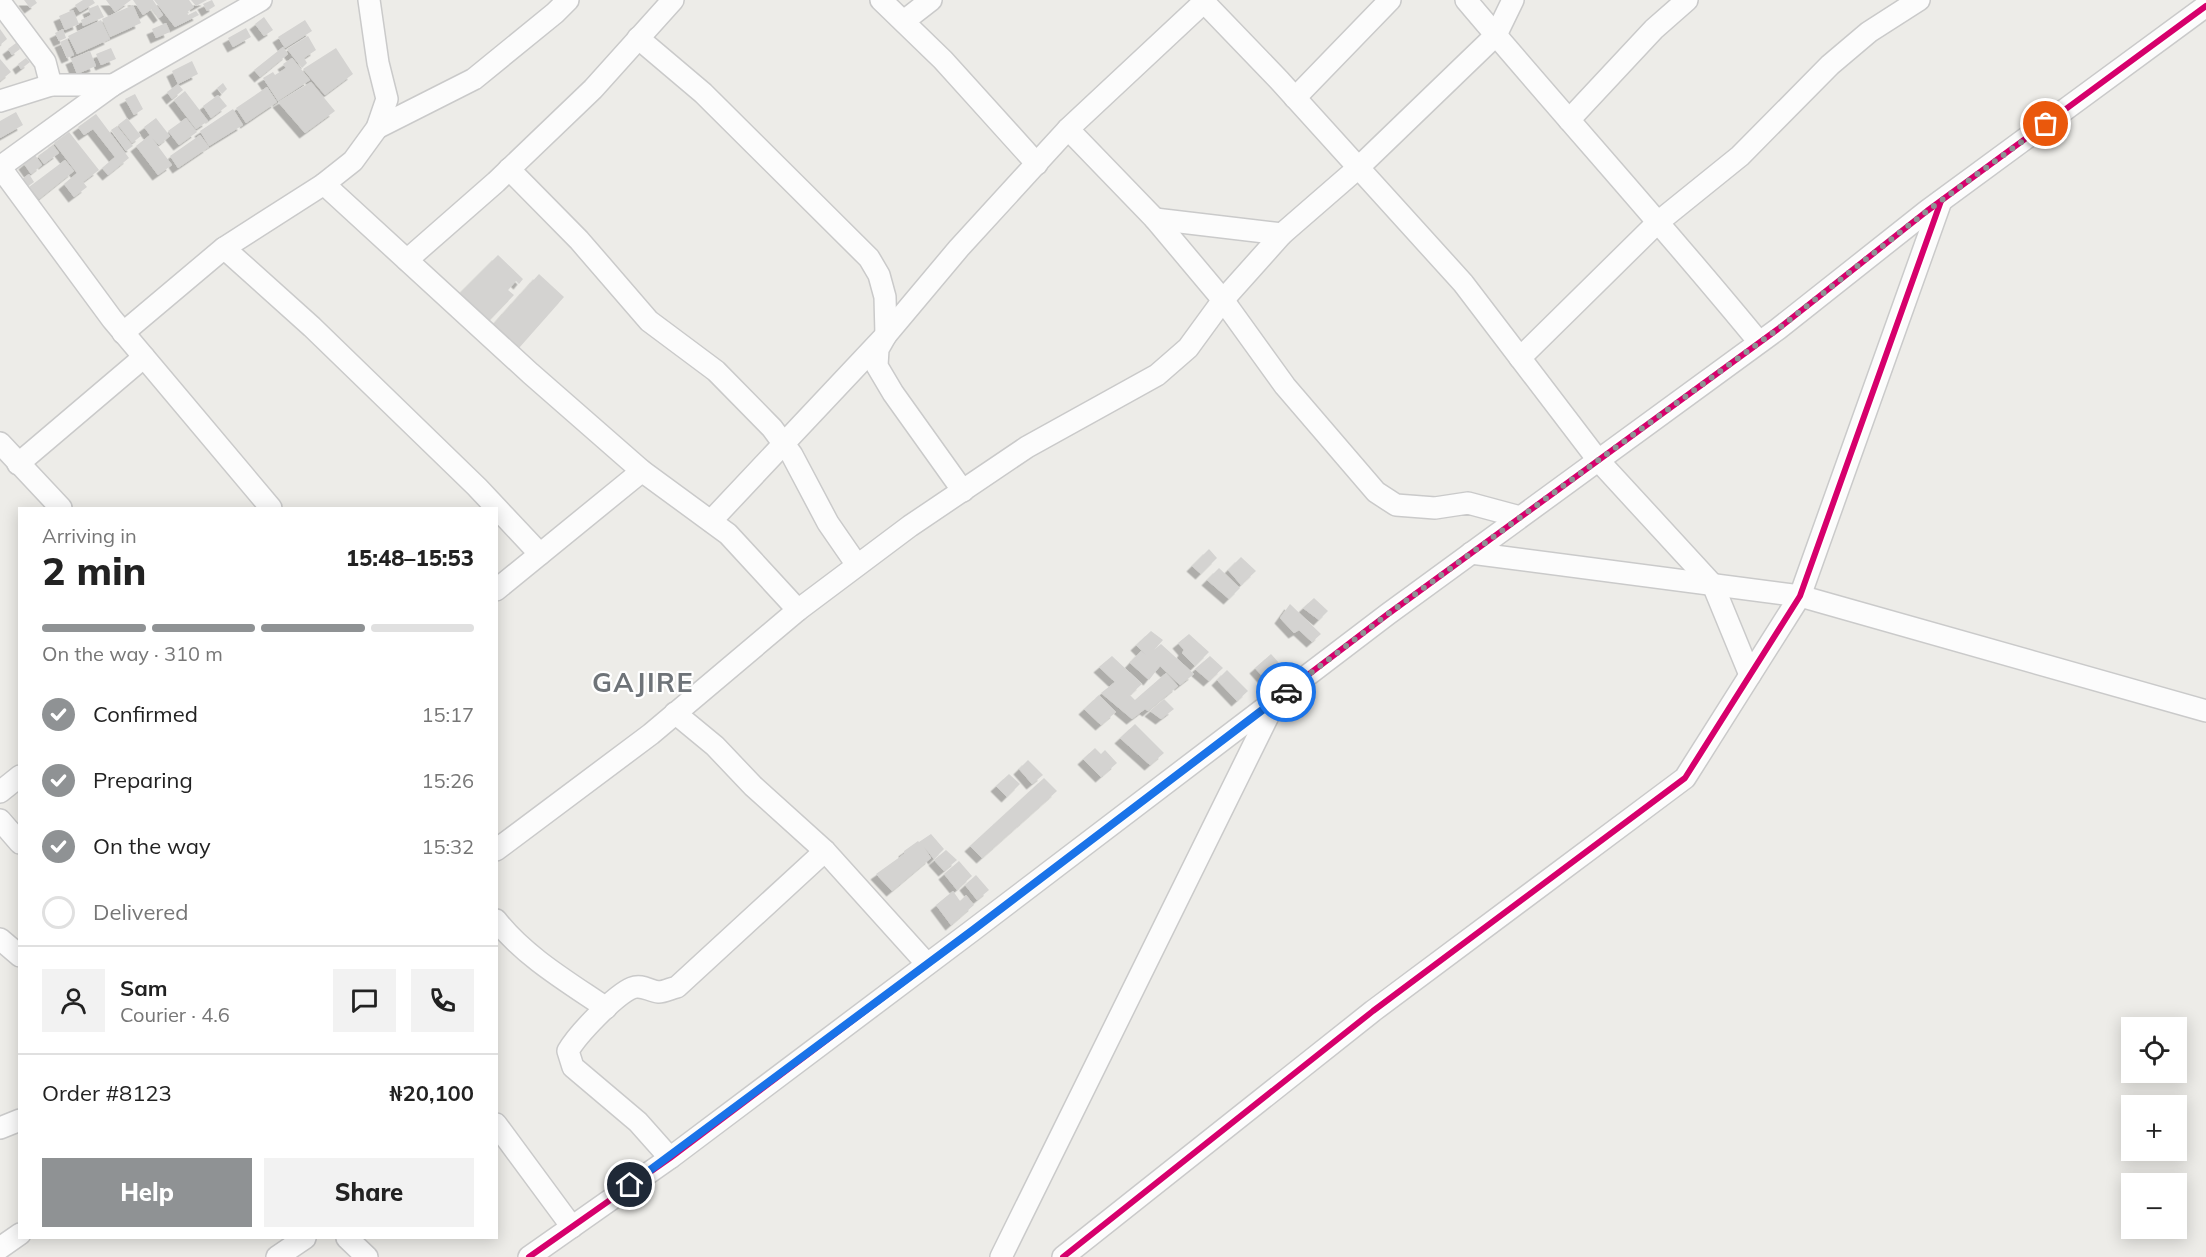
<!DOCTYPE html>
<html lang="en">
<head>
<meta charset="utf-8">
<style>
	:root { --surface:#fff; --page:#f2f2f2; --text:#222; --muted:#767676; --line:#e0e0e0; --accent:#8f9294 }
	body { margin:0; font-family:Mulish,sans-serif; background:var(--page); color:var(--text); height:100vh; display:flex; flex-direction:column; font-size:22px; white-space:nowrap }
	* { box-sizing:border-box; margin:0 }
	p { font-size:20px; color:var(--muted) }
	.icon { flex:none; width:33px; height:33px; fill:none; stroke:currentColor; stroke-width:2; stroke-linecap:round; stroke-linejoin:round }
	.map { position:relative; flex:1; overflow:hidden }
	.panel { position:absolute; left:18px; top:507px; width:480px; height:732px; display:flex; flex-direction:column; background:var(--surface); border-radius:0px; box-shadow:0 3px 15px #0003 }
	.panel>* { flex:none }
	.tools { position:absolute; left:2121px; top:1017px; display:grid; gap:12px }
	.tools a { display:grid; place-items:center; width:66px; height:66px; border-radius:0px; background:var(--surface); box-shadow:0 3px 15px #0003; font-size:30px }
	.pin { position:absolute; display:grid; place-items:center; width:51px; height:51px; color:#fff; margin:-26px; border:3px solid #fff; border-radius:50%; box-shadow:0 2px 6px #0007 }
	.courier { position:absolute; display:grid; place-items:center; width:60px; height:60px; margin:-30px; border:4px solid #1a73e8; border-radius:50%; background:#fff; color:#222; box-shadow:0 2px 8px #0007 }
	.overview em { font-style:normal; font-weight:800 }
	.overview div { display:flex; flex-direction:column-reverse }
	.overview { display:flex; align-items:center; justify-content:space-between; height:102px; padding:0 24px }
	h1 { font-size:39px; font-weight:800; line-height:45px }
	.bar { display:grid; grid-template-columns:repeat(4,1fr); gap:9px 6px; align-content:center; height:72px; padding:0 24px }
	.bar i { height:8px; border-radius:4px; background:var(--line) }
	.bar .current { background:var(--accent) }
	.bar p { grid-column:span 4 }
	.line { display:flex; align-items:center; gap:15px; padding:0 24px; border-top:2px solid var(--line) }
	.line div { flex:1 }
	.round { display:grid; place-items:center; flex:none; width:63px; height:63px; border-radius:0px; background:var(--page) }
	ol { padding:0 24px; list-style:none }
	li { display:flex; align-items:center; gap:18px; height:66px }
	li p { margin-inline-start:auto }
	li .icon { padding:6px; border-radius:50%; background:var(--accent); color:#fff; stroke-width:4 }
	li:last-child { color:var(--muted) }
	li i { width:33px; height:33px; border:3px solid var(--line); border-radius:50% }
	.cta { display:flex; gap:12px; margin-top:auto; padding:12px 24px }
	.cta a { flex:1; height:69px; border-radius:0px; background:var(--accent); color:#fff; font-size:24px; font-weight:800; line-height:69px; text-align:center }
	.cta a+a { background:var(--page); color:var(--text) }
	.map>svg:first-child { display:block }
	.building { fill:#d4d3d1; filter:url(#shadow) }
	.lines { fill:none; stroke-linecap:round; stroke-linejoin:round }
	.minor-casing { stroke:#cacaca; stroke-width:24 }
	.minor { stroke:#fcfcfc; stroke-width:21 }
	.cycleway-casing { stroke:#fff; stroke-width:10 }
	.cycleway { stroke:#d6006c; stroke-width:6 }
	.done { stroke:#8f9294; stroke-width:6; stroke-dasharray:0 10.8 }
	.route { stroke:#1a73e8; stroke-width:8 }
	.labels { text-anchor:middle; dominant-baseline:central; stroke-width:4.5; stroke-linejoin:round; paint-order:stroke }
	.district-label { font-size:27px; font-weight:bold; letter-spacing:1.5px; fill:#6e7378; stroke:#fff }
</style>
</head>
<body>
<div class="map">
<svg width="2206" height="1257" viewBox="0 0 2206 1257">
	<defs>
		<filter id="shadow"><feDropShadow dx="-5.5" dy="5.5" stdDeviation="0" flood-color="#0004"/></filter>
	</defs>
	<rect width="100%" height="100%" fill="#edece8"/>
	<g class="building">
		<polygon points="24,0 35,0 37,3 30,8"/>
		<polygon points="83,0 93,0 95,3 80,12 75,5"/>
		<polygon points="106,0 131,0 115,12"/>
		<polygon points="133,0 153,0 163,15 159,18 152,9 143,15"/>
		<polygon points="154,0 189,0 194,7 187,12 188,15 196,11 199,15 175,27"/>
		<polygon points="191,0 207,0 196,6"/>
		<polygon points="212,0 215,6 207,11 203,4"/>
		<polygon points="98,5 104,17 83,26 81,20 91,15 88,9"/>
		<polygon points="133,5 141,23 110,37 102,19"/>
		<polygon points="73,10 79,24 65,30 59,16"/>
		<polygon points="264,17 273,30 264,36 255,24"/>
		<polygon points="101,20 110,39 77,54 68,36"/>
		<polygon points="305,20 312,31 285,48 278,37"/>
		<polygon points="166,23 170,32 156,38 152,29"/>
		<polygon points="246,28 251,37 233,47 228,38"/>
		<polygon points="0,29 7,39 0,45"/>
		<polygon points="63,29 66,38 59,41 55,33"/>
		<polygon points="308,36 316,50 304,58 307,63 302,68 287,49"/>
		<polygon points="67,39 74,55 67,58 60,42"/>
		<polygon points="16,43 20,49 12,55 8,49"/>
		<polygon points="283,47 288,54 260,77 254,70"/>
		<polygon points="111,48 116,59 101,65 96,54"/>
		<polygon points="336,48 353,74 325,95 303,69"/>
		<polygon points="90,51 96,66 77,74 71,59"/>
		<polygon points="26,58 30,62 21,69 18,64"/>
		<polygon points="292,58 310,80 278,101 263,78 273,72 275,75 286,68 283,64"/>
		<polygon points="0,59 11,72 0,81"/>
		<polygon points="192,61 198,74 178,84 172,71"/>
		<polygon points="311,82 335,111 305,133 278,102"/>
		<polygon points="223,83 227,89 222,94 217,88"/>
		<polygon points="178,84 183,90 172,99 167,92"/>
		<polygon points="267,87 277,102 246,123 236,108"/>
		<polygon points="185,91 208,121 196,129 174,100"/>
		<polygon points="135,94 143,109 134,115 125,99"/>
		<polygon points="218,95 227,106 211,118 203,106"/>
		<polygon points="233,109 243,125 209,146 200,131"/>
		<polygon points="16,112 23,125 0,138 0,121"/>
		<polygon points="96,114 129,158 108,175 102,168 115,157 93,129 84,135 78,127"/>
		<polygon points="127,118 141,136 132,143 118,125"/>
		<polygon points="156,118 170,136 159,145 152,138 172,165 158,175 136,146 150,135 144,127"/>
		<polygon points="186,118 197,132 179,145 168,131"/>
		<polygon points="117,126 133,146 126,151 111,130"/>
		<polygon points="69,132 99,170 83,182 87,187 74,197 64,184 77,173 54,143"/>
		<polygon points="200,135 209,147 178,168 170,156"/>
		<polygon points="53,145 59,153 44,164 38,156"/>
		<polygon points="35,155 42,165 31,174 24,164"/>
		<polygon points="65,160 74,171 39,199 29,187"/>
		<polygon points="29,174 34,182 23,190 18,182"/>
		<polygon points="498,255 523,279 519,284 516,281 508,290 514,295 487,323 458,295"/>
		<polygon points="539,274 564,297 518,349 492,326"/>
		<polygon points="1209,549 1217,558 1201,574 1192,566"/>
		<polygon points="1241,557 1256,571 1241,585 1228,570"/>
		<polygon points="1219,568 1240,588 1229,599 1207,580"/>
		<polygon points="1314,598 1328,611 1319,620 1303,608"/>
		<polygon points="1290,604 1321,634 1312,642 1299,630 1294,633 1280,618"/>
		<polygon points="1151,631 1163,640 1154,650 1161,644 1194,674 1180,685 1160,666 1149,680 1130,663 1141,651 1146,655 1136,645"/>
		<polygon points="1189,634 1209,652 1195,666 1182,653 1184,650 1178,643"/>
		<polygon points="1271,654 1289,674 1271,686 1255,668"/>
		<polygon points="1112,656 1142,684 1130,695 1135,700 1166,673 1178,686 1148,711 1145,709 1132,719 1101,693 1115,682 1099,667"/>
		<polygon points="1210,656 1223,668 1209,681 1195,669"/>
		<polygon points="1227,670 1248,691 1237,701 1217,680"/>
		<polygon points="1099,695 1116,712 1101,725 1084,709"/>
		<polygon points="1164,699 1174,709 1161,719 1150,711"/>
		<polygon points="1135,724 1164,753 1150,765 1120,738"/>
		<polygon points="1095,748 1101,754 1105,750 1117,763 1101,777 1083,759"/>
		<polygon points="1028,760 1043,775 1032,784 1019,769"/>
		<polygon points="1009,774 1020,784 1007,797 996,786"/>
		<polygon points="1044,778 1057,791 982,858 970,846"/>
		<polygon points="931,834 944,849 934,859 924,847 931,858 892,891 876,874 904,854 904,851 918,841 919,842"/>
		<polygon points="946,850 957,860 944,871 934,860"/>
		<polygon points="959,861 972,876 957,890 944,874"/>
		<polygon points="976,875 989,890 977,900 965,885"/>
		<polygon points="953,891 960,901 966,895 974,905 951,925 936,905"/>
	</g>
	<g class="lines">
		<g class="minor-casing">
			<g id="minor">
				<polyline points="881,0 943,60 1037,164"/>
				<polyline points="1202,0 1279,80 1463,283 1598,460 1713,585 1750,675"/>
				<path d="M 1466,0 C 1563,115 1664,226 1759,342"/>
				<polyline points="0,2 45,62 51,85"/>
				<polyline points="904,21 931,0"/>
				<polyline points="638,38 703,93 869,258 879,275 885,297 886,335 878,349 877,366 893,393 963,491"/>
				<polyline points="1295,98 1390,0"/>
				<polyline points="0,101 51,85 113,85"/>
				<polyline points="1569,120 1654,29 1687,0"/>
				<polyline points="377,128 474,79 555,13 568,0"/>
				<polyline points="1068,129 1155,219 1223,300 1285,386 1376,492 1396,505 1435,508 1468,503 1520,517"/>
				<polyline points="0,167 112,319 271,508"/>
				<polyline points="0,167 113,85 261,0"/>
				<polyline points="509,169 579,240 649,321 716,371 772,428 792,455 828,523 857,565"/>
				<polyline points="324,184 353,161 377,128 387,99 378,63 369,0"/>
				<polyline points="1155,219 1282,234"/>
				<polyline points="224,248 324,184 530,373 642,471 728,534 798,610"/>
				<polyline points="407,260 496,182 593,89 673,0"/>
				<polyline points="123,333 224,248 312,327 477,487 540,554"/>
				<polyline points="1520,358 1657,223 1740,156 1830,65 1869,32 1919,0"/>
				<polyline points="0,443 61,508"/>
				<polyline points="18,464 144,357"/>
				<polyline points="711,521 886,335 959,248 1068,129 1204,2"/>
				<polyline points="1471,553 1800,596 2206,711"/>
				<polyline points="496,590 642,471"/>
				<polyline points="675,713 715,746 753,786 825,851 927,964"/>
				<polyline points="0,792 20,776"/>
				<polyline points="0,820 20,843"/>
				<polyline points="496,850 651,734 798,610 910,526 1027,447 1157,375 1188,348 1223,300 1282,234 1358,168 1496,35 1513,0"/>
				<path d="M 496,920 C 525,957 568,982 606,1008"/>
				<polyline points="0,939 20,956"/>
				<polyline points="496,1124 572,1227"/>
				<polyline points="0,1128 20,1120"/>
				<path d="M 670,1158 L 638,1122 L 573,1067 L 568,1051 C 577,1035 615,995 632,988 C 642,984 649,991 659,992 C 664,992 672,988 677,987 L 825,851"/>
				<polyline points="347,1238 367,1257"/>
				<polyline points="0,1248 20,1234"/>
				<polyline points="277,1257 305,1238"/>
				<polyline points="529,1257 670,1158 973,930 1388,614 1778,329 1927,211 2206,6"/>
				<polyline points="1001,1257 1274,704"/>
				<polyline points="1063,1257 1373,1011 1685,778 1800,596 1941,201"/>
			</g>
		</g>
		<use href="#minor" class="minor"/>
		<g class="cycleway-casing">
			<g id="cycleway">
				<polyline points="529,1257 670,1158 973,930 1388,614 1778,329 1927,211 2206,6"/>
				<polyline points="1063,1257 1373,1011 1685,778 1800,596 1941,201"/>
			</g>
		</g>
		<use href="#cycleway" class="cycleway"/>
	</g>
	<g class="lines">
		<polyline class="done" points="1286,692 1388,614 1778,329 1927,211 2046,124"/>
		<polyline class="route" points="630,1185 973,930 1286,692"/>
	</g>
	<g class="labels">
		<g class="district-label">
			<text x="643" y="682">GAJIRE</text>
		</g>
	</g>
</svg>
<div class="tools">
<a><svg class="icon" aria-label="locate" viewBox="0 0 24 24"><circle cx="12" cy="12" r="6"/><path d="M12 2v4M12 18v4M2 12h4M18 12h4"/></svg></a>
<a>+</a>
<a>−</a>
</div>
<div class="pin" style="left:2046px;top:124px;background:#ea580c"><svg class="icon" aria-label="bag" viewBox="0 0 24 24"><path d="M5 8h14l-1 12H6zM9 8a3 3 0 0 1 6 0"/></svg></div>
<div class="pin" style="left:630px;top:1185px;background:#1f2937"><svg class="icon" aria-label="home" viewBox="0 0 24 24"><path d="M3 11l9-7 9 7M6 9v11h12V9"/></svg></div>
<div class="courier" style="left:1286px;top:692px"><svg class="icon" aria-label="car" viewBox="0 0 24 24"><path d="M5 17H2v-5l4-1 3-4h7l3 4 3 1v5h-3M9 17h6M6 11h13"/><circle cx="7" cy="17" r="2"/><circle cx="17" cy="17" r="2"/></svg></div>
<section class="panel">
<div class="overview"><div><h1>2 min</h1><p>Arriving in</p></div><em>15:48–15:53</em></div>
<div class="bar"><i class="current"></i><i class="current"></i><i class="current"></i><i></i><p>On the way · 310 m</p></div>
<ol>
<li><svg class="icon" aria-label="check" viewBox="0 0 24 24"><path d="M5 12l5 5 9-10"/></svg>Confirmed<p>15:17</p></li>
<li><svg class="icon" aria-label="check" viewBox="0 0 24 24"><path d="M5 12l5 5 9-10"/></svg>Preparing<p>15:26</p></li>
<li><svg class="icon" aria-label="check" viewBox="0 0 24 24"><path d="M5 12l5 5 9-10"/></svg>On the way<p>15:32</p></li>
<li><i></i>Delivered</li>
</ol>
<div class="line" style="height:108px"><a class="round"><svg class="icon" aria-label="person" viewBox="0 0 24 24"><circle cx="12" cy="8" r="4"/><path d="M4 21q1-7 8-7t8 7"/></svg></a><div><b>Sam</b><p>Courier · 4.6</p></div><a class="round"><svg class="icon" aria-label="chat" viewBox="0 0 24 24"><path d="M4 5h16v11H9l-5 4z"/></svg></a><a class="round"><svg class="icon" aria-label="phone" viewBox="0 0 24 24"><path d="M5 4h4l2 5-3 2q2 4 5 5l2-3 5 2v4C11 20 4 13 5 4z"/></svg></a></div>
<div class="line" style="height:78px"><div>Order #8123</div><b>₦20,100</b></div>
<div class="cta"><a>Help</a><a>Share</a></div>
</section>
</div>
</body>
</html>
